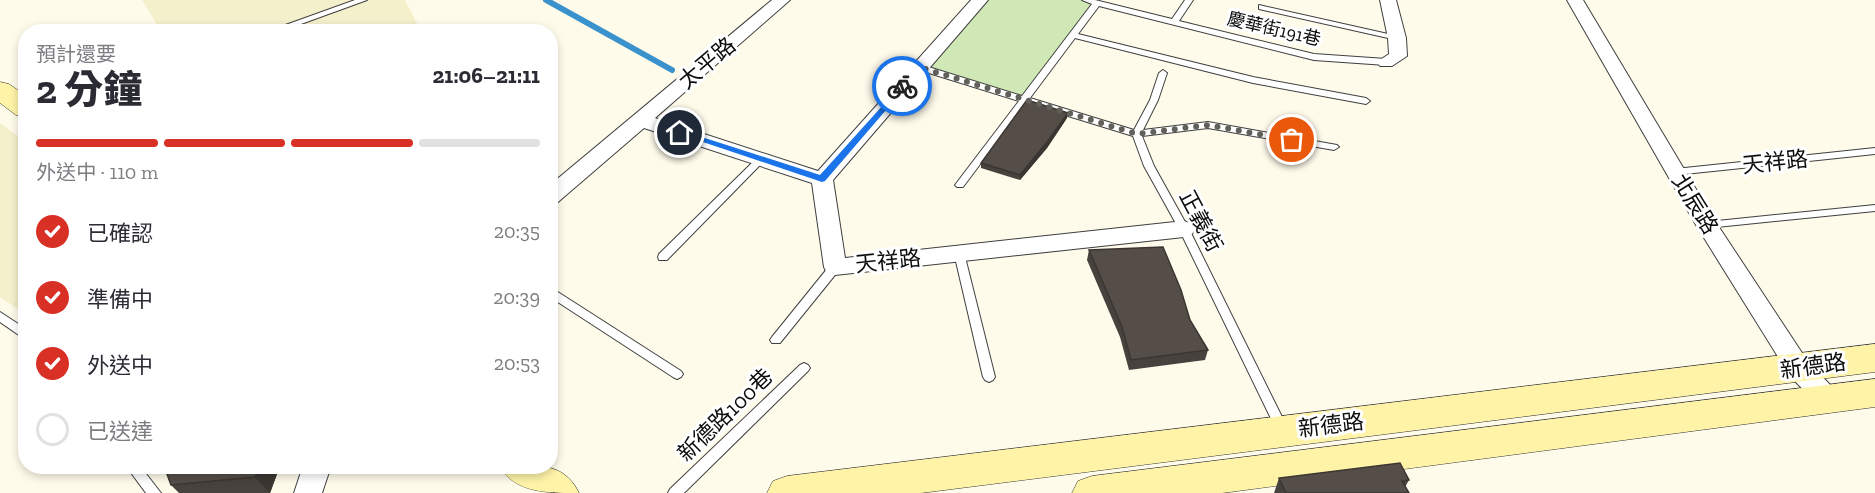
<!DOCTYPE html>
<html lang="zh-TW">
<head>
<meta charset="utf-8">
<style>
	:root { --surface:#fff; --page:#f7f7f7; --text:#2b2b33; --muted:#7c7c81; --line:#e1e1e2; --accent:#d93025 }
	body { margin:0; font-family:"Zilla Slab","Noto Sans TC",serif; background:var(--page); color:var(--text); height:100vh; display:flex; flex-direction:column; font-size:22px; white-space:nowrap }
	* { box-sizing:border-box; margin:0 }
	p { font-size:20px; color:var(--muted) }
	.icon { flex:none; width:33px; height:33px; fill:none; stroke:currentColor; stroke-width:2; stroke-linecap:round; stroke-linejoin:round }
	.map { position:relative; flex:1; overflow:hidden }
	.sheet { position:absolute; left:18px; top:24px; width:540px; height:450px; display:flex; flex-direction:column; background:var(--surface); border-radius:24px; box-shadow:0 3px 9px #0003 }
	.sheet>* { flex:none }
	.pin { position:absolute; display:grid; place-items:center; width:51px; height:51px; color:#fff; margin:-26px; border:3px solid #fff; border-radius:50%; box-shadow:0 2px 6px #0007 }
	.courier { position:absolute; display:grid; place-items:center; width:60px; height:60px; margin:-30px; border:4px solid #1a73e8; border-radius:50%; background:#fff; color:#222; box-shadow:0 2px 8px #0007 }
	.head em { font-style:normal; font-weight:800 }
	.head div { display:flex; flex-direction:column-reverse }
	.head { display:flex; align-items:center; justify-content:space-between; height:102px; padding:0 18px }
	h1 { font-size:39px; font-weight:800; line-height:45px }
	.bar { display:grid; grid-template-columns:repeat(4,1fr); gap:9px 6px; align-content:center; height:72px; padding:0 18px }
	.bar i { height:8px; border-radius:4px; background:var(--line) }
	.bar .on { background:var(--accent) }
	.bar p { grid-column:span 4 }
	ol { padding:0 18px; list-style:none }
	li { display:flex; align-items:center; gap:18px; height:66px }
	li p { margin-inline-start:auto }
	li .icon { padding:6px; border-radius:50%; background:var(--accent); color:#fff; stroke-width:4 }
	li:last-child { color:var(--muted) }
	li i { width:33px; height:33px; border:3px solid var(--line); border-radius:50% }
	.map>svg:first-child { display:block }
	.farmland { fill:#f4f0cc }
	.green { fill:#d0e8b6 }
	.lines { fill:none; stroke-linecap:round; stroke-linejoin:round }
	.stream { stroke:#3992cb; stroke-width:6 }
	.lane-casing { stroke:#3f3f3f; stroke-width:2 }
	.street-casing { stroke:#3f3f3f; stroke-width:2 }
	.secondary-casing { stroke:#2e2e2e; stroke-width:1 }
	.lane { fill:#fff; fill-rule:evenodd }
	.street { fill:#fff; fill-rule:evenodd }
	.secondary { fill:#fef3a7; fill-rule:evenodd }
	.wall { fill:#48423e }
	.shaded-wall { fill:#3b3632 }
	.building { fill:#544d48; stroke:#3b3632; stroke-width:1.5 }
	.route { fill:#1a73e8 }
	.done { stroke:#61605a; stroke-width:6; stroke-dasharray:0 10.8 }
	.labels { text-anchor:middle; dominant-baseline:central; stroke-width:6; stroke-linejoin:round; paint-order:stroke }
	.far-street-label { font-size:18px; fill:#0c0c0c; stroke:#fff }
	.street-label { font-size:22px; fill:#0c0c0c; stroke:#fff }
</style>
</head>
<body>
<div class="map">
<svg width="1875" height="493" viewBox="0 0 1875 493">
	<rect width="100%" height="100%" fill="#fffbeb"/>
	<g class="farmland">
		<polygon points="142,0 405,0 421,31 161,31"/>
		<polygon points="0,123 25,141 25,314 0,297"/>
	</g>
	<polygon class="green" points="980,0 1086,0 1097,3 1027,98 919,67"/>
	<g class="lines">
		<polyline class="stream" points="546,0 672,70"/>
		<g class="lane-casing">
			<g id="lane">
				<polygon points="355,0 367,0 279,32 266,32"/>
				<polygon points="1082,0 1095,0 1172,19 1185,0 1193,0 1179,21 1314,54 1386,59 1390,62 1386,65 1314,60 1099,6 1078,34 1253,77 1366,98 1370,101 1366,104 1253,83 1075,38 1030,98 1134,130 1150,100 1159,73 1163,70 1167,73 1158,100 1143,130 1208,122 1337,145 1339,147 1334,150 1208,128 1142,136 1154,166 1189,229 1287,427 1285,431 1281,432 1277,431 1179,229 1144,166 1133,136 1026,103 963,187 957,187 955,185 1019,101 916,69 915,67 916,65 922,65 1022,96 1092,4"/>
				<polygon points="1259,5 1397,36 1401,38 1397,40 1259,9"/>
				<polygon points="1875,148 1875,154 1675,175 1670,172 1675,169"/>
				<polygon points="761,156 766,159 764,161 667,260 659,260 658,257 659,254 758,157"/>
				<polygon points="1875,205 1875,211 1707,228 1702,225 1707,222"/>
				<polygon points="959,249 964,253 995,377 993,380 989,382 985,380 983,377 954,253"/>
				<polygon points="835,263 840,267 839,270 780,343 772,343 770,340 772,337 831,264"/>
				<polygon points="550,287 681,371 683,374 681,377 677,379 673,377 550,297"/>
				<polygon points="0,312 26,329 26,340 0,322"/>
				<polygon points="804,363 808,365 810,368 808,371 684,493 668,493 670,489 800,365"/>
				<polygon points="126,466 140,466 161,493 146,493"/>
			</g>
		</g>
		<g class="street-casing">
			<g id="street">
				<polygon points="772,0 790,0 655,118 818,171 971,0 988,0 833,180 845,258 1184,221 1192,224 1195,229 1192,234 1184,237 835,275 827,273 824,267 812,183 644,128 558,202 550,204 550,185"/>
				<polygon points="1380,0 1396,0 1406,38 1407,56 1392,66 1380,66 1377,62 1389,54 1388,38"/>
				<polygon points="1567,0 1583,0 1715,221 1808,362 1838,393 1842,400 1838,407 1829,410 1820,407 1790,376 1696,225"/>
				<polygon points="303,466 331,466 322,493 294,493"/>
			</g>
		</g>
		<g class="secondary-casing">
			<g id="secondary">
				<polygon points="0,82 9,84 26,96 26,117 16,115 0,103"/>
				<polygon points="1875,344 1875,372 921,493 767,493 773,481 787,476"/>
				<polygon points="1875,379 1875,407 1222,493 1072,493 1078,481 1092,476"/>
				<path d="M 499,466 C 531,466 563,459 579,493 C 547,493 515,493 499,466 Z"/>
			</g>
		</g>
		<use href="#lane" class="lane"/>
		<use href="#street" class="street"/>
		<use href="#secondary" class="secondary"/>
	</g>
	<g class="wall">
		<polygon points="1067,118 1047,148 1020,180 981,168 981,163"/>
		<polygon points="1089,250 1190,320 1208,350 1205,360 1129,370 1120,337 1087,260"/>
		<polygon points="280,466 270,493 179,493 171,485"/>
		<polygon points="1279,478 1409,480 1405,487 1409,493 1274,493"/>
	</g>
	<g class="shaded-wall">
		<polygon points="1068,113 1067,118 1047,148 1020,180 1020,175"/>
		<polygon points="260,466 280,466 270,493 255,477"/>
	</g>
	<g class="building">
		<polygon points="1027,100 1068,113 1047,142 1020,175 981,163"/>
		<polygon points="1163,247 1181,290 1190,320 1208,350 1131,360 1122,327 1089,250"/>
		<polygon points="1400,463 1409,480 1402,481 1409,493 1286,493 1279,478"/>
		<polygon points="164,466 260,466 255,477 171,485"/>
	</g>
	<polygon class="route" points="902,84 905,85 905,88 825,181 822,182 676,133 683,131 820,175"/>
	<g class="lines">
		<polyline class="done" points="902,86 919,67 1137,134 1208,125 1292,140"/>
	</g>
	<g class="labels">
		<g class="far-street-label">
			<text transform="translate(1274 29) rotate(13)">慶華街191巷</text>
		</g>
		<g class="street-label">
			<text transform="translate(707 63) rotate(-40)">太平路</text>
			<text transform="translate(1775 162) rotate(-6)">天祥路</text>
			<text transform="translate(1695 204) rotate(58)">北辰路</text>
			<text transform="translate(1201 221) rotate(62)">正義街</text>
			<text transform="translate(888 261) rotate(-6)">天祥路</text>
			<text transform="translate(1813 366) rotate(-8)">新德路</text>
			<text transform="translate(725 415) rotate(-44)">新德路100巷</text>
			<text transform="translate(1331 425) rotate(-7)">新德路</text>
		</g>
	</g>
</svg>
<div class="pin" style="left:1292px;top:140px;background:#ea580c"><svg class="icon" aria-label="bag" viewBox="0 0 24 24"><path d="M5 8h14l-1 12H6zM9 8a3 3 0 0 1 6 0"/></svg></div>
<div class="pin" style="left:680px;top:133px;background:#1f2937"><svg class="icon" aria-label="home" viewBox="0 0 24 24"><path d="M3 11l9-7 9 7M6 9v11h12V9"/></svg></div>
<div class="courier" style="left:902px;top:86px"><svg class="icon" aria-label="bike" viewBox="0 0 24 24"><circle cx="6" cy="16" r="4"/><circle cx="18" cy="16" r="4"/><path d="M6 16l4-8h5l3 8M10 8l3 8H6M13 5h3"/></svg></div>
<section class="sheet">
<div class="head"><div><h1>2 分鐘</h1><p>預計還要</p></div><em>21:06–21:11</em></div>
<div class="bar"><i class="on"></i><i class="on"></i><i class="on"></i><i></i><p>外送中 · 110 m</p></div>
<ol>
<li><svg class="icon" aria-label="check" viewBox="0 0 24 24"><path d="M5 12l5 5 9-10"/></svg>已確認<p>20:35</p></li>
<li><svg class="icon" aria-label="check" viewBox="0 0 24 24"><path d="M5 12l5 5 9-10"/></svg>準備中<p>20:39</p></li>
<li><svg class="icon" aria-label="check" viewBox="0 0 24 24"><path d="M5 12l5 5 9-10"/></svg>外送中<p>20:53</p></li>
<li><i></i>已送達</li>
</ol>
</section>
</div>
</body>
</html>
